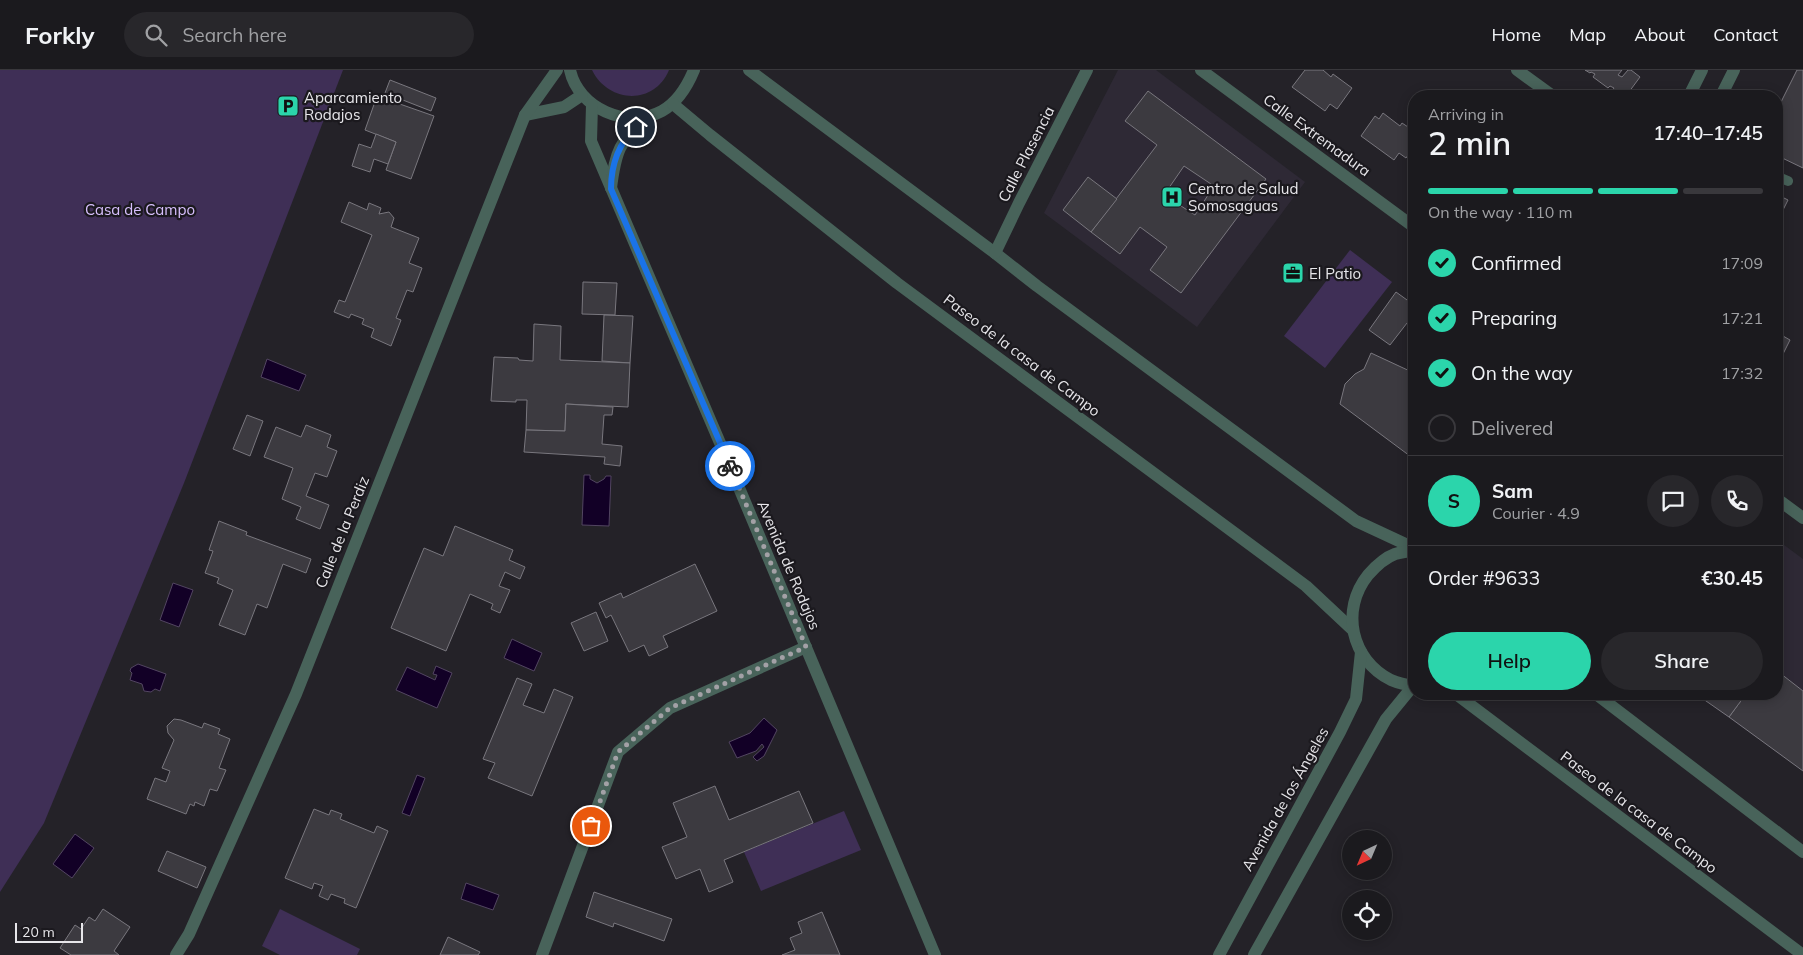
<!DOCTYPE html>
<html lang="en">
<head>
<meta charset="utf-8">
<style>
	:root { --surface:#1b1a1e; --page:#28272b; --text:#f1f3f6; --muted:#a0a1a4; --line:#39383c; --accent:#2bd5ab }
	body { margin:0; font-family:Mulish,sans-serif; background:var(--page); color:var(--text); height:100vh; display:flex; flex-direction:column; font-size:19px; white-space:nowrap }
	* { box-sizing:border-box; margin:0 }
	p { font-size:16px; color:var(--muted) }
	.icon { flex:none; width:28px; height:28px; fill:none; stroke:currentColor; stroke-width:2; stroke-linecap:round; stroke-linejoin:round }
	.map { position:relative; flex:1; overflow:hidden }
	.drawer { position:absolute; left:1408px; top:20px; width:375px; height:610px; display:flex; flex-direction:column; background:var(--surface); border-radius:20px; box-shadow:0 2px 12px #0003,0 0 0 1px var(--line) }
	.drawer>* { flex:none }
	.needle { width:32px; rotate:224deg }
	.controls { position:absolute; left:1342px; top:760px; display:grid; gap:10px }
	.controls a { display:grid; place-items:center; width:50px; height:50px; border-radius:50%; background:var(--surface); box-shadow:0 2px 12px #0003,0 0 0 1px var(--line); font-size:25px }
	.scale { position:absolute; left:15px; bottom:12px; width:68px; box-sizing:border-box; padding-left:5px; border:2px solid #e7e6ea; border-top:0; font-size:14px; line-height:18px; white-space:nowrap; color:#e7e6ea; -webkit-text-stroke:4px #1b191e; paint-order:stroke }
	.pin { position:absolute; display:grid; place-items:center; width:42px; height:42px; color:#fff; margin:-21px; border:2px solid #fff; border-radius:50%; box-shadow:0 1px 5px #0007 }
	.courier { position:absolute; display:grid; place-items:center; width:50px; height:50px; margin:-25px; border:4px solid #1a73e8; border-radius:50%; background:#fff; color:#222; box-shadow:0 1px 6px #0007 }
	.summary em { font-style:normal; font-weight:600 }
	.summary div { display:flex; flex-direction:column-reverse }
	.summary { display:flex; align-items:center; justify-content:space-between; height:85px; padding:0 20px }
	h1 { font-size:32px; font-weight:600; line-height:38px }
	.bar { display:grid; grid-template-columns:repeat(4,1fr); gap:8px 5px; align-content:center; height:60px; padding:0 20px }
	.bar i { height:6px; border-radius:4px; background:var(--line) }
	.bar .on { background:var(--accent) }
	.bar p { grid-column:span 4 }
	.line { display:flex; align-items:center; gap:12px; padding:0 20px; border-top:1px solid var(--line) }
	.line div { flex:1 }
	.round { display:grid; place-items:center; flex:none; width:52px; height:52px; border-radius:26px; background:var(--page) }
	ol { padding:0 20px; list-style:none }
	li { display:flex; align-items:center; gap:15px; height:55px }
	li p { margin-inline-start:auto }
	li .icon { padding:5px; border-radius:50%; background:var(--accent); color:#111; stroke-width:4 }
	li:last-child { color:var(--muted) }
	li i { width:28px; height:28px; border:2px solid var(--line); border-radius:50% }
	.action { display:flex; gap:10px; margin-top:auto; padding:10px 20px }
	.action a { flex:1; height:58px; border-radius:30px; background:var(--accent); color:#111; font-size:20px; font-weight:600; line-height:58px; text-align:center }
	.action a+a { background:var(--page); color:var(--text) }
	header { display:flex; align-items:center; gap:30px; box-sizing:border-box; height:70px; padding:0 25px; background:var(--surface); border-bottom:1px solid var(--line) }
	header strong { font-size:24px }
	nav { display:flex; gap:28px; margin-inline-start:auto; font-size:18px }
	.search { width:350px; height:45px; background:var(--page); display:flex; align-items:center; gap:12px; box-sizing:border-box; padding:0 18px; border-radius:28px; color:var(--muted); font-size:19px }
	.map>svg:first-child { display:block }
	.built { fill:#2e2935 }
	.green { fill:#3f2f56 }
	.water { fill:#120026; stroke:#524561 }
	.building { fill:#3c3a40; stroke:#79777e; fill-rule:evenodd }
	.lines { fill:none; stroke-linecap:round; stroke-linejoin:round }
	.lane { stroke:#48635a; stroke-width:10 }
	.street { stroke:#48635a; stroke-width:12 }
	.done { stroke:#a3a1a6; stroke-width:5; stroke-dasharray:0 9 }
	.route { stroke:#1a73e8; stroke-width:6 }
	.labels { text-anchor:middle; dominant-baseline:central; stroke-width:4.5; stroke-linejoin:round; paint-order:stroke }
	.poi-label { font-size:15px; fill:#e7e6ea; stroke:#1b191e; text-anchor:start }
	.street-label { font-size:15px; fill:#e7e6ea; stroke:#1b191e }
	.park-label { font-size:15px; fill:#d7bffd; stroke:#1b191e }
</style>
</head>
<body>
<header>
<strong>Forkly</strong>
<div class="search"><svg class="icon" aria-label="search" viewBox="0 0 24 24"><circle cx="10" cy="10" r="6"/><path d="M15 15l6 6"/></svg>Search here</div>
<nav><a>Home</a><a>Map</a><a>About</a><a>Contact</a></nav>
</header>
<div class="map">
<svg width="1803" height="885" viewBox="0 0 1803 885">
	<rect width="100%" height="100%" fill="#242228"/>
	<g class="built">
		<polygon points="1118,0 1156,0 1305,112 1197,257 1044,143"/>
		<polygon points="1776,469 1803,489 1803,701 1696,624 1776,624"/>
	</g>
	<g class="green">
		<polygon points="0,0 343,0 184,413 44,753 0,822"/>
		<path d="M 592,0 L 669,0 C 654,36 608,33 592,0 Z"/>
		<polygon points="1350,180 1392,212 1325,298 1284,266"/>
		<polygon points="844,741 861,780 761,821 744,782"/>
		<polygon points="280,839 360,879 357,885 280,885 262,876"/>
	</g>
	<g class="water">
		<polygon points="267,289 306,305 299,321 261,307"/>
		<polygon points="584,405 590,405 590,409 597,413 604,409 606,406 611,406 609,456 582,455"/>
		<polygon points="173,513 193,520 179,557 160,550"/>
		<polygon points="512,569 542,583 534,601 504,588"/>
		<polygon points="138,594 166,604 160,621 155,619 151,622 144,621 142,614 130,610 132,603 130,601 131,598"/>
		<polygon points="436,596 452,603 437,638 396,620 407,597 435,610 437,605 433,604"/>
		<polygon points="764,648 777,660 764,686 757,691 753,687 764,677 762,674 756,681 737,688 729,672 750,663"/>
		<polygon points="417,705 425,708 410,746 402,743"/>
		<polygon points="75,764 94,778 72,808 53,794"/>
		<polygon points="466,813 499,825 493,840 461,829"/>
	</g>
	<g class="building">
		<polygon points="1305,0 1323,0 1331,7 1333,4 1352,18 1337,39 1330,34 1325,41 1292,17"/>
		<polygon points="1585,0 1622,0 1618,5 1622,7 1628,0 1631,0 1640,7 1626,26 1611,26 1609,25 1614,18 1610,16 1608,18 1593,7 1595,4 1591,2 1590,3"/>
		<polygon points="1797,0 1803,0 1803,98 1776,85 1776,42"/>
		<polygon points="390,10 436,28 431,41 385,23"/>
		<path d="M 1148,21 L 1266,109 L 1181,223 L 1150,200 L 1167,177 L 1140,157 L 1120,184 L 1091,162 L 1157,75 L 1125,51 ZM 1184,96 L 1214,116 L 1195,145 L 1164,125 Z"/>
		<polygon points="377,26 434,46 411,109 386,100 396,72 365,60"/>
		<polygon points="1383,43 1400,56 1402,53 1414,61 1414,77 1406,88 1399,83 1394,90 1361,66 1375,46 1379,49"/>
		<polygon points="376,64 396,72 388,94 374,89 370,102 352,96 359,74 371,78"/>
		<polygon points="1088,107 1117,129 1091,162 1063,140"/>
		<polygon points="1776,124 1788,130 1776,154"/>
		<polygon points="349,132 367,140 369,133 381,138 379,144 389,142 394,148 391,157 419,168 409,193 422,198 413,222 407,220 396,248 401,250 391,276 371,267 374,259 362,254 364,249 351,244 349,248 334,242 339,230 345,232 372,165 341,152"/>
		<polygon points="583,212 617,213 615,245 582,244"/>
		<polygon points="1396,222 1414,235 1414,258 1407,253 1390,275 1369,260"/>
		<polygon points="604,245 633,246 630,293 602,291"/>
		<polygon points="534,254 561,256 560,290 630,293 628,337 566,334 565,361 526,360 527,330 516,330 516,332 491,331 494,287 518,288 519,290 533,291"/>
		<polygon points="1776,262 1790,270 1776,298"/>
		<polygon points="1371,283 1414,303 1414,389 1340,334 1345,314 1355,304 1364,299"/>
		<polygon points="566,334 613,337 612,345 604,345 602,374 622,376 620,396 604,394 605,387 524,382 526,360 565,361"/>
		<polygon points="247,345 263,351 250,386 233,379"/>
		<polygon points="306,355 331,365 327,377 337,381 327,407 315,403 306,426 329,435 320,459 296,449 301,437 282,429 293,398 264,387 276,357 301,367"/>
		<polygon points="219,451 247,462 246,465 311,489 306,503 283,494 267,538 257,534 245,565 219,555 233,520 217,513 219,508 205,503 213,481 209,480"/>
		<polygon points="455,456 513,480 509,490 525,497 520,509 505,502 499,516 510,520 500,543 491,539 493,534 470,524 446,581 391,558 424,478 443,486"/>
		<polygon points="695,494 717,541 663,566 668,577 649,586 644,575 629,582 611,545 606,548 599,533 621,523 623,528"/>
		<polygon points="596,542 608,571 584,581 571,553"/>
		<polygon points="1776,600 1803,621 1803,701 1729,647 1746,624 1776,624"/>
		<polygon points="517,608 532,614 523,635 544,643 554,619 573,627 532,726 488,708 495,693 483,689"/>
		<polygon points="1696,624 1746,624 1729,647"/>
		<polygon points="174,649 181,650 202,658 204,653 220,659 218,664 230,669 219,698 226,700 217,721 210,719 204,736 195,732 194,736 190,734 186,744 147,729 155,708 166,712 170,701 162,698 174,670 168,663 167,656"/>
		<polygon points="715,716 729,750 799,721 813,753 724,790 733,812 709,822 700,799 676,809 662,777 687,767 673,733"/>
		<polygon points="314,739 329,745 331,740 342,744 340,749 374,763 377,756 388,761 356,838 344,833 345,829 331,824 328,830 319,826 323,816 314,813 312,819 285,808"/>
		<polygon points="167,781 206,797 197,818 158,801"/>
		<polygon points="594,822 672,849 664,871 614,853 613,857 586,847"/>
		<polygon points="103,839 130,857 114,881 119,885 71,885 60,878 75,855 81,859 89,847 95,851"/>
		<polygon points="822,842 840,885 782,885 795,880 790,868 802,863 798,852"/>
		<polygon points="448,867 480,882 478,885 440,885"/>
	</g>
	<g class="lines">
		<polyline class="lane" points="1776,106 1788,111"/>
		<g class="street">
			<path d="M 570,0 C 578,38 627,60 662,41 C 678,32 687,17 694,0"/>
			<polyline points="749,0 995,183 1037,216 1356,451 1414,478"/>
			<polyline points="1201,0 1414,157"/>
			<polyline points="1517,0 1553,26"/>
			<polyline points="1689,26 1702,0"/>
			<polyline points="1721,26 1734,0"/>
			<polyline points="673,34 710,65 897,213 1306,516 1353,560"/>
			<polyline points="592,35 591,71 732,401 935,885"/>
			<polyline points="525,45 564,37 582,25"/>
			<path d="M 611,118 C 616,79 619,73 647,47"/>
			<polyline points="995,183 1019,133 1087,0"/>
			<polyline points="1776,428 1803,448"/>
			<path d="M 1414,480 C 1408,482 1401,482 1395,484 C 1384,488 1375,497 1368,505 C 1340,540 1351,590 1391,610 C 1398,613 1407,615 1414,616"/>
			<polyline points="1456,624 1803,885"/>
			<polyline points="1596,624 1803,782"/>
			<polyline points="176,885 189,864 296,624 525,45 557,0"/>
			<polyline points="542,885 618,682 670,638 806,577"/>
			<polyline points="1219,885 1340,662 1356,629 1361,582"/>
			<polyline points="1254,885 1386,649 1413,616"/>
		</g>
	</g>
	<g class="lines">
		<polyline class="done" points="591,756 618,682 670,638 806,577 730,396"/>
		<path class="route" d="M 636,57 C 618,74 611,94 611,119 L 730,396"/>
	</g>
	<defs>
		<g id="parking-square" transform="scale(1.125)"><rect x="-9" y="-9" width="18" height="18" rx="4" fill="#2bd5ab" stroke="#1b191e"/><path d="M-3.5-5.5H1a3.5 3.5 0 0 1 0 7H-1V5.5H-3.5ZM-1-3.4V-.6H.8a1.4 1.4 0 0 0 0-2.8Z" fill="#111"/></g>
		<g id="hospital-square" transform="scale(1.125)"><rect x="-9" y="-9" width="18" height="18" rx="4" fill="#2bd5ab" stroke="#1b191e"/><path d="M-5-5h3v3.5h4V-5h3V5h-3V1.5h-4V5h-3Z" fill="#111"/></g>
		<g id="office-square" transform="scale(1.125)"><rect x="-9" y="-9" width="18" height="18" rx="4" fill="#2bd5ab" stroke="#1b191e"/><path d="M-6-3h4V-5.5h4V-3h4V5H-6ZM-1-4.5V-3h2v-1.5ZM-6 0V1H6V0Z" fill="#111"/></g>
	</defs>
	<g fill-rule="evenodd">
		<use href="#parking-square" x="288" y="36"/>
		<use href="#hospital-square" x="1172" y="127"/>
		<use href="#office-square" x="1293" y="203"/>
	</g>
	<g class="labels">
		<g class="poi-label">
			<text x="304" y="27">Aparcamiento<tspan x="304" dy="17">Rodajos</tspan></text>
			<text x="1188" y="118">Centro de Salud<tspan x="1188" dy="17">Somosaguas</tspan></text>
			<text x="1309" y="203">El Patio</text>
		</g>
		<g class="street-label">
			<text transform="translate(1317 65) rotate(36)">Calle Extremadura</text>
			<text transform="translate(1026 84) rotate(-63)">Calle Plasencia</text>
			<text transform="translate(1022 285) rotate(37)">Paseo de la casa de Campo</text>
			<text transform="translate(342 462) rotate(-68)">Calle de la Perdiz</text>
			<text transform="translate(789 495) rotate(67)">Avenida de Rodajos</text>
			<text transform="translate(1285 729) rotate(-61)">Avenida de los Ángeles</text>
			<text transform="translate(1639 742) rotate(37)">Paseo de la casa de Campo</text>
		</g>
		<g class="park-label">
			<text x="140" y="139">Casa de Campo</text>
		</g>
	</g>
</svg>
<div class="controls">
<a><svg class="needle" viewBox="-14 -14 28 28"><path d="M0-13l5 13h-10z" fill="#e53935"/><path d="M0 13l5-13h-10z" fill="#a0a1a4"/></svg></a>
<a><svg class="icon" aria-label="locate" viewBox="0 0 24 24"><circle cx="12" cy="12" r="6"/><path d="M12 2v4M12 18v4M2 12h4M18 12h4"/></svg></a>
</div>
<div class="scale">20 m</div>
<div class="pin" style="left:591px;top:756px;background:#ea580c"><svg class="icon" aria-label="bag" viewBox="0 0 24 24"><path d="M5 8h14l-1 12H6zM9 8a3 3 0 0 1 6 0"/></svg></div>
<div class="pin" style="left:636px;top:57px;background:#1f2937"><svg class="icon" aria-label="home" viewBox="0 0 24 24"><path d="M3 11l9-7 9 7M6 9v11h12V9"/></svg></div>
<div class="courier" style="left:730px;top:396px"><svg class="icon" aria-label="bike" viewBox="0 0 24 24"><circle cx="6" cy="16" r="4"/><circle cx="18" cy="16" r="4"/><path d="M6 16l4-8h5l3 8M10 8l3 8H6M13 5h3"/></svg></div>
<section class="drawer">
<div class="summary"><div><h1>2 min</h1><p>Arriving in</p></div><em>17:40–17:45</em></div>
<div class="bar"><i class="on"></i><i class="on"></i><i class="on"></i><i></i><p>On the way · 110 m</p></div>
<ol>
<li><svg class="icon" aria-label="check" viewBox="0 0 24 24"><path d="M5 12l5 5 9-10"/></svg>Confirmed<p>17:09</p></li>
<li><svg class="icon" aria-label="check" viewBox="0 0 24 24"><path d="M5 12l5 5 9-10"/></svg>Preparing<p>17:21</p></li>
<li><svg class="icon" aria-label="check" viewBox="0 0 24 24"><path d="M5 12l5 5 9-10"/></svg>On the way<p>17:32</p></li>
<li><i></i>Delivered</li>
</ol>
<div class="line" style="height:90px"><b class="round" style="background:var(--accent);color:#111">S</b><div><b>Sam</b><p>Courier · 4.9</p></div><a class="round"><svg class="icon" aria-label="chat" viewBox="0 0 24 24"><path d="M4 5h16v11H9l-5 4z"/></svg></a><a class="round"><svg class="icon" aria-label="phone" viewBox="0 0 24 24"><path d="M5 4h4l2 5-3 2q2 4 5 5l2-3 5 2v4C11 20 4 13 5 4z"/></svg></a></div>
<div class="line" style="height:65px"><div>Order #9633</div><b>€30.45</b></div>
<div class="action"><a>Help</a><a>Share</a></div>
</section>
</div>
</body>
</html>
